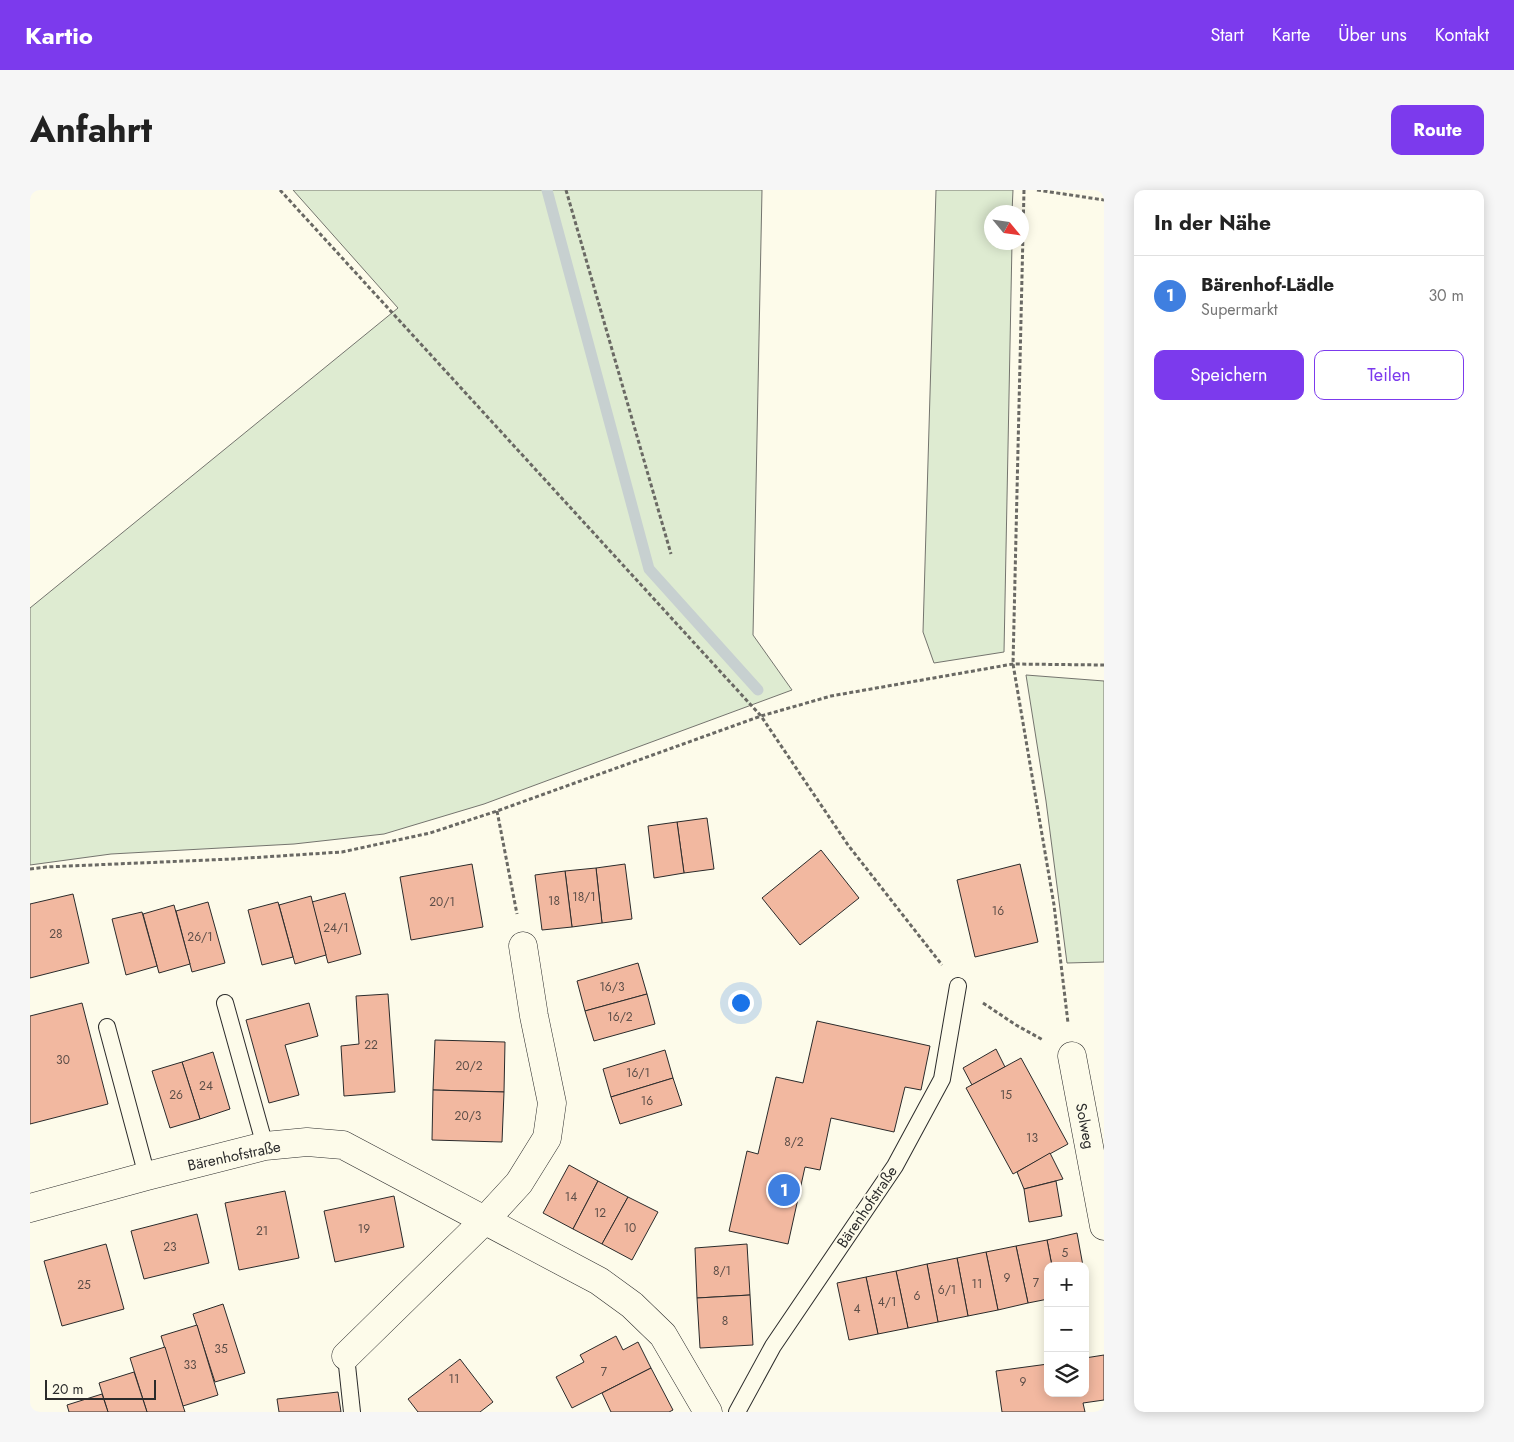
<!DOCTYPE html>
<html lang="de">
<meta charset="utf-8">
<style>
:root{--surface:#fff;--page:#f6f6f6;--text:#222;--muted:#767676;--line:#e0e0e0;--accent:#7c3aed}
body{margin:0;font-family:Jost,sans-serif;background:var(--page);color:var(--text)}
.controls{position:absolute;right:15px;bottom:15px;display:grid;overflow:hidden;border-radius:10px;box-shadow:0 2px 12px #0003}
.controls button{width:45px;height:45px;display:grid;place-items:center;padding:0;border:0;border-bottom:1px solid var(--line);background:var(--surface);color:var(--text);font:25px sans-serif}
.compass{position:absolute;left:954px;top:15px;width:45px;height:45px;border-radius:50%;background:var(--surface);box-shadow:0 2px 12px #0003;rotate:119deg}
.scale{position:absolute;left:15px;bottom:12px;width:111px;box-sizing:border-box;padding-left:5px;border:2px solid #2b2b2b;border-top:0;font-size:14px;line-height:18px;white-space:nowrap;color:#2b2b2b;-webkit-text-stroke:4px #fdfbea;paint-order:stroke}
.you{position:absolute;left:710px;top:812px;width:18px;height:18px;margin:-12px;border:4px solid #fff;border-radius:50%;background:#1a73e8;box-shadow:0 0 0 8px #1a73e833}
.badge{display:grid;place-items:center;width:32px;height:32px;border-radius:50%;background:var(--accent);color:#fff;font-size:16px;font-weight:700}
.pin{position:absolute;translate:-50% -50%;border:2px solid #fff;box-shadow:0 1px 5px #0006}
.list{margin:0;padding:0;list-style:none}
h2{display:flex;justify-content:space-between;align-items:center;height:65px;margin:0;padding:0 20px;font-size:21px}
h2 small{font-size:16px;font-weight:400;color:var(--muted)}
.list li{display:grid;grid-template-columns:32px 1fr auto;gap:15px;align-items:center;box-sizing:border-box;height:80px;padding:0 20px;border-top:1px solid var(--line)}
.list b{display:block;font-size:19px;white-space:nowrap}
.list p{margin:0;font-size:16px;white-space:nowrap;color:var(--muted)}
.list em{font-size:16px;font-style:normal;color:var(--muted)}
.actions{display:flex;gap:10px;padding:15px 20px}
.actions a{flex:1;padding:11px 0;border:1px solid var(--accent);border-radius:10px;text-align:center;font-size:18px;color:var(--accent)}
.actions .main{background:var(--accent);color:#fff}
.icon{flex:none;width:28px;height:28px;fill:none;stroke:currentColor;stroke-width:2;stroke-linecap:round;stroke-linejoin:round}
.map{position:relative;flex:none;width:1074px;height:1222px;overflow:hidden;border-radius:10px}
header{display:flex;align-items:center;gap:30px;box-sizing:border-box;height:70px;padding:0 25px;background:var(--accent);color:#fff}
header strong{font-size:24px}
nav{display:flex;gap:28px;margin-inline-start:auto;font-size:18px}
.intro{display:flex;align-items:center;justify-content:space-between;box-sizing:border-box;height:120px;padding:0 30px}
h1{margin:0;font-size:35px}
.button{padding:12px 22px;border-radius:10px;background:var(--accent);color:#fff;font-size:18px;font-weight:700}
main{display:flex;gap:30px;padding:0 30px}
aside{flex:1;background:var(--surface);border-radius:10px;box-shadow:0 2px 12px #0003}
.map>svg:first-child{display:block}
</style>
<header>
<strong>Kartio</strong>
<nav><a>Start</a><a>Karte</a><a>Über uns</a><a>Kontakt</a></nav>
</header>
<div class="intro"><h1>Anfahrt</h1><a class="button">Route</a></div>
<main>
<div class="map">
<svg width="1074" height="1222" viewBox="0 0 1074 1222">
<rect width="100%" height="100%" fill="#fdfbea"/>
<g fill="#deebd1" stroke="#74746e">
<path d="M263 0H732L723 445 762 500 454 614 354 644 264 654 81 664 0 675V418L368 118Z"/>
<path d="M906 0H983L982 22H962V52L982 53 974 462 904 473 893 442Z"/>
<path d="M996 485 1074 491V772L1037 773 1016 611Z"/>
</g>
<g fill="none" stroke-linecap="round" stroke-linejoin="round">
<path stroke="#c7d0d0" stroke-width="11" d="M517 0 619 379 728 500"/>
</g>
<g fill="#f2b8a0" stroke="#2b2b2b">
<path d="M677 628 684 679 654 683 647 632Z"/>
<path d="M647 632 654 683 624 688 618 636Z"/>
<path d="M791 660 829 708 770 755 732 708Z"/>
<path d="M442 674 453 737 381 750 370 687Z"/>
<path d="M595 674 602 729 572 733 566 678Z"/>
<path d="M990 674 1008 752 945 767 927 690Z"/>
<path d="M566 678 572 733 542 737 535 681Z"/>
<path d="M535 681 542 737 512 740 505 685Z"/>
<path d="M315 703 331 764 298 773 282 712Z"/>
<path d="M43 704 59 773 0 788V714Z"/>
<path d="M281 706 296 765 265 774 249 715Z"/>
<path d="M178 712 195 773 162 782 146 721Z"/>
<path d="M248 712 263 767 232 775 218 720Z"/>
<path d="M144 715 160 774 129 783 113 724Z"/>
<path d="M112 722 127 776 96 785 82 729Z"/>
<path d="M608 773 617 804 555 821 547 791Z"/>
<path d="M358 804 365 902 314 906 311 856 329 854 326 806Z"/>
<path d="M617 804 625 834 564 851 555 821Z"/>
<path d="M52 813 78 914 0 934V826Z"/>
<path d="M279 813 288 846 255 855 269 905 239 913 216 830Z"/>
<path d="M787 831 900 856 891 900 875 897 864 942 801 928 790 980 775 977 758 1054 699 1041 717 961 728 964 746 887 773 893Z"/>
<path d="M405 850 475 852 474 902 403 900Z"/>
<path d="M966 859 975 877 942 895 933 878Z"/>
<path d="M635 860 643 888 581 907 573 879Z"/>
<path d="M183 862 200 919 170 929 152 872Z"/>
<path d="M991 868 1038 954 983 984 936 898Z"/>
<path d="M152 872 170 929 140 938 122 881Z"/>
<path d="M643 888 652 915 590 934 581 907Z"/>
<path d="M403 900 474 902 472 952 402 950Z"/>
<path d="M1020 963 1033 989 994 999 987 982Z"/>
<path d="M539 975 568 991 543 1039 513 1023Z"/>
<path d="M568 991 598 1007 572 1054 543 1039Z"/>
<path d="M1026 991 1032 1026 999 1032 994 999Z"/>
<path d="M255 1001 269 1068 209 1080 195 1013Z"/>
<path d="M364 1006 374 1057 305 1072 294 1021Z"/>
<path d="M598 1007 628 1022 602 1070 572 1054Z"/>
<path d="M167 1024 179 1073 114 1089 101 1041Z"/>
<path d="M1047 1043 1053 1076H1022L1017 1050Z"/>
<path d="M1017 1050 1022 1076H1018V1109L998 1113 986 1056Z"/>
<path d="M76 1054 94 1119 32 1136 14 1071Z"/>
<path d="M717 1054 720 1105 667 1108 665 1058Z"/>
<path d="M986 1056 998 1113 968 1120 956 1062Z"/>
<path d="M956 1062 968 1120 938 1126 927 1068Z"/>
<path d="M927 1068 938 1126 908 1132 897 1074Z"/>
<path d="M897 1074 908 1132 878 1138 866 1081Z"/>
<path d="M866 1081 878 1138 848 1144 836 1087Z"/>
<path d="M836 1087 848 1144 819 1150 807 1093Z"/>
<path d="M720 1105 723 1155 670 1158 667 1108Z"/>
<path d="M193 1114 215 1183 185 1192 163 1124Z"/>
<path d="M167 1135 188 1205 153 1216 131 1146Z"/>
<path d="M586 1146 593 1160 608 1152 621 1178 542 1218 526 1187 554 1172 550 1165Z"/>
<path d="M135 1157 153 1216 155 1222H117L100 1168Z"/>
<path d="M1074 1165V1210L1053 1213 1055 1222H972L966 1181 1018 1174V1203H1055V1168Z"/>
<path d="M430 1169 463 1212 450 1222H388L378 1209Z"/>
<path d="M621 1178 643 1220 639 1222H581L572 1203Z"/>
<path d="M104 1182 117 1222H78L69 1193Z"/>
<path d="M308 1202 311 1222H249L247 1209Z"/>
<path d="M72 1204 78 1222H39L37 1215Z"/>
</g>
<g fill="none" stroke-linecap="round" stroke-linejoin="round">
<defs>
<g id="service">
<path d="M195 813 235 956"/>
<path d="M77 837 117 986"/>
<path d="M316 1166 322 1222"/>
<path d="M707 1222 743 1156 865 976 912 889 928 796"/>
</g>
<g id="minor">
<path d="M1042 866 1074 1036"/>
<path d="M0 1018 117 986 235 956 277 952 313 955 569 1091 602 1115 633 1145 678 1222"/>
<path d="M316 1166 455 1030 489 993 517 948 522 913 504 826 493 756"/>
</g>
</defs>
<use href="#service" stroke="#2b2b2b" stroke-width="18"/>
<use href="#minor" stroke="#2b2b2b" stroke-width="29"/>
<g stroke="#6a6964" stroke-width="3" stroke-dasharray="4 2.5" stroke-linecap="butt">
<path d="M250 0 731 526 818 655 912 775"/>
<path d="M536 0 641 364"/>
<path d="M994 0 983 474 1024 715 1038 833"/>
<path d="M1007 0 1074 10"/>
<path d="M467 621 487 724"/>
<path d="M0 679 16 677 202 669 312 662 400 643 467 621 731 526 801 506 983 474 1074 475"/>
<path d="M953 813 986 835 1013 850"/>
</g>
<use href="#service" stroke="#fdfbea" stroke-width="16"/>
<use href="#minor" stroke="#fdfbea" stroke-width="28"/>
</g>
<g text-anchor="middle" stroke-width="4" stroke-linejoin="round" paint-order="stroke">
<g font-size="12" fill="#5d4e48">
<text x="554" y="711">18/1</text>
<text x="524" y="715">18</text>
<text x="412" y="716">20/1</text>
<text x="968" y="725">16</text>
<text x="306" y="742">24/1</text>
<text x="26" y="748">28</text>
<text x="170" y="751">26/1</text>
<text x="582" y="801">16/3</text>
<text x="590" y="831">16/2</text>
<text x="341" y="859">22</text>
<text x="33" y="874">30</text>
<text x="439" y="880">20/2</text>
<text x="608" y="887">16/1</text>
<text x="176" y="900">24</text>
<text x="146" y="909">26</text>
<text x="976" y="909">15</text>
<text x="617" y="915">16</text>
<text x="438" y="930">20/3</text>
<text x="1002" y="952">13</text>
<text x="764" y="956">8/2</text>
<text x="541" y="1011">14</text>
<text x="570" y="1027">12</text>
<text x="600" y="1042">10</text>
<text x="334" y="1043">19</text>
<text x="232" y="1045">21</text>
<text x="140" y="1061">23</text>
<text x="1035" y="1067">5</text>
<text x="692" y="1085">8/1</text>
<text x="977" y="1092">9</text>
<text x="1006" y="1097">7</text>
<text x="947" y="1098">11</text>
<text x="54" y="1099">25</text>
<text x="917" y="1104">6/1</text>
<text x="887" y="1110">6</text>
<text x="857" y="1116">4/1</text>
<text x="827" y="1123">4</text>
<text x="695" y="1135">8</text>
<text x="191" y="1163">35</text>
<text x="160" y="1179">33</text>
<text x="574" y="1186">7</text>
<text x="424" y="1193">11</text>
<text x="993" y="1196">9</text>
</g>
<g font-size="15" fill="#2b2b2b" stroke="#fdfbea">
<text transform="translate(1055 936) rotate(79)" y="5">Solweg</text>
<text transform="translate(204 966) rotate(-12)" y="5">Bärenhofstraße</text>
<text transform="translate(837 1017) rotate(-56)" y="5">Bärenhofstraße</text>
</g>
</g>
</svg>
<div class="controls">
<button>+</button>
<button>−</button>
<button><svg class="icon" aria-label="layers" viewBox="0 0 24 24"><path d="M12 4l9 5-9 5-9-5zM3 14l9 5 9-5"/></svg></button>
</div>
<svg class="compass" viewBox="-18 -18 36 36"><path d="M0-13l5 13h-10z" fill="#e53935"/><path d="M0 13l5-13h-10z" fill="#767676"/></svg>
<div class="scale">20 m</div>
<div class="you"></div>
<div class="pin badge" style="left:754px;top:1000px;background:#3f7fe0">1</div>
</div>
<aside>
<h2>In der Nähe<small></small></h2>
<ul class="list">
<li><span class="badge" style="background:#3f7fe0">1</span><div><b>Bärenhof-Lädle</b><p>Supermarkt</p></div><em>30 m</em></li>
</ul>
<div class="actions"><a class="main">Speichern</a><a>Teilen</a></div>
</aside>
</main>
